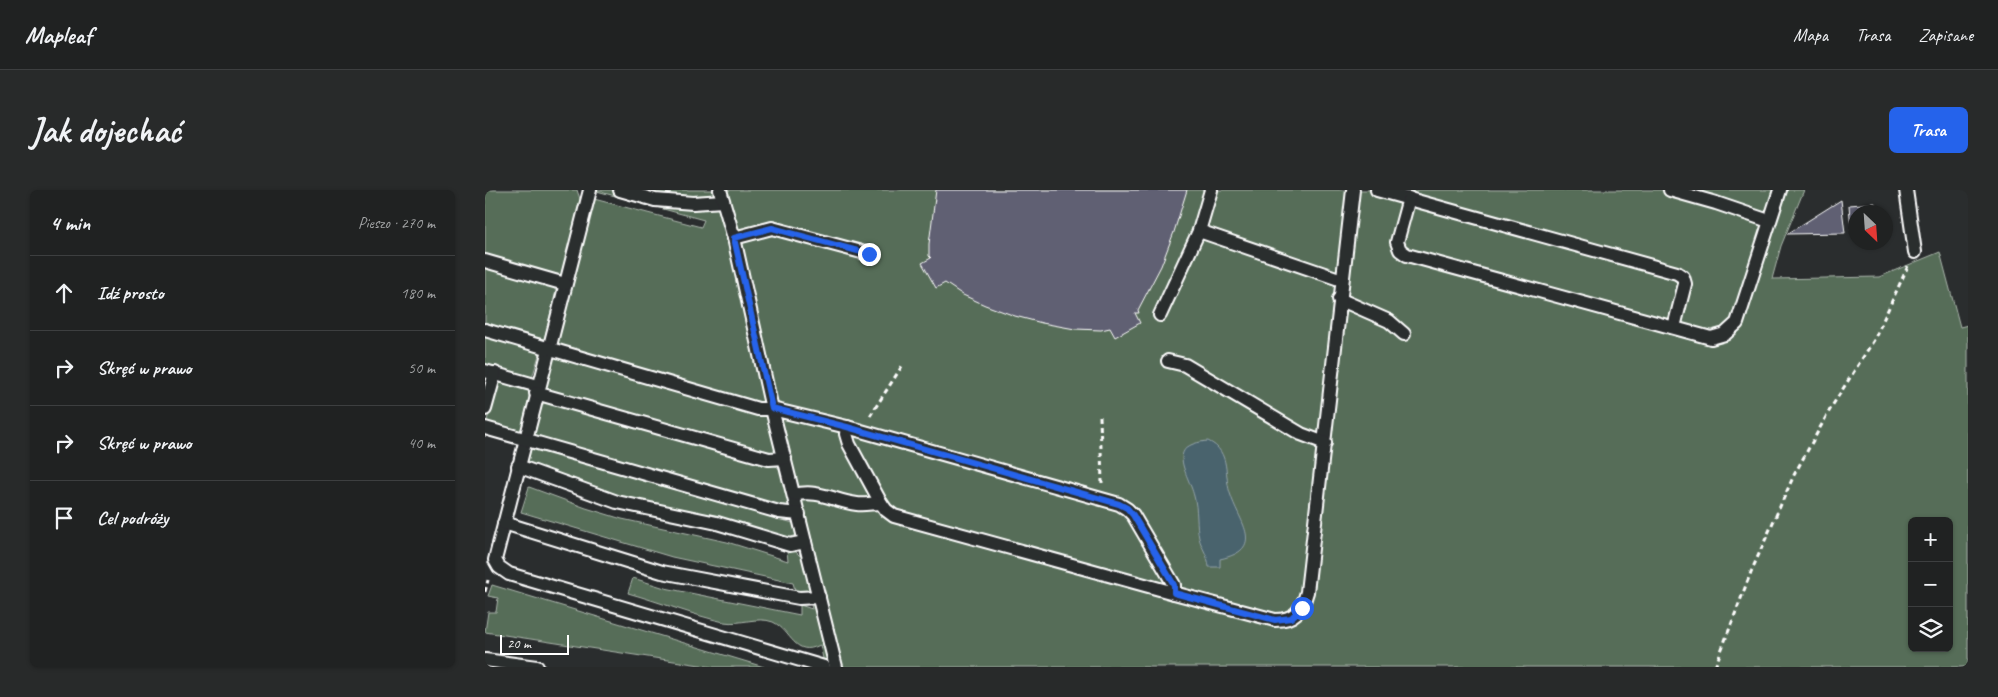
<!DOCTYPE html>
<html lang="pl">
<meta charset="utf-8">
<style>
:root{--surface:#202222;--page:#282a2a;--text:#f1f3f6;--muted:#a2a4a5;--line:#3d3f40;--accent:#2563eb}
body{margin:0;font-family:Caveat,sans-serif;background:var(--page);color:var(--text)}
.controls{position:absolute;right:15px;bottom:15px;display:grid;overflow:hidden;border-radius:8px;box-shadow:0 1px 4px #0004}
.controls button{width:45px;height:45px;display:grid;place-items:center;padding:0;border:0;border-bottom:1px solid var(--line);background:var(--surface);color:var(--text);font:25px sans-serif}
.compass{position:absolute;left:1363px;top:15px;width:45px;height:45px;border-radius:50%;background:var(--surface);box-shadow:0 1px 4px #0004;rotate:155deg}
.scale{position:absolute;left:15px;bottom:12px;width:69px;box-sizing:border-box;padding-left:5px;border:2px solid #fff;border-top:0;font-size:14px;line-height:18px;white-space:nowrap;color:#fff;-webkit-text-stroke:4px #2a2d2e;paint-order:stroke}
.stop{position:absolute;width:15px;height:15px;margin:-11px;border:4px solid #2563eb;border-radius:50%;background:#fff}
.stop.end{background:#2563eb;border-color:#fff;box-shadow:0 1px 5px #0008}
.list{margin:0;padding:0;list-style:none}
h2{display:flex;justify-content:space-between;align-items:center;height:65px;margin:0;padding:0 20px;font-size:21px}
h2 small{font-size:16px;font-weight:400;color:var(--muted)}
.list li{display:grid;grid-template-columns:32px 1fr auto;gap:15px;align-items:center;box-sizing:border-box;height:75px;padding:0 20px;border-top:1px solid var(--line)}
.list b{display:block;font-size:19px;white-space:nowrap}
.list em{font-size:16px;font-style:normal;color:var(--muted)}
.icon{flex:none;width:28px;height:28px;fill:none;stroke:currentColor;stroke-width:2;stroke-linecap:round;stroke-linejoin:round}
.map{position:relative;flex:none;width:1483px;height:477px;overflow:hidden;border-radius:8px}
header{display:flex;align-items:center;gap:30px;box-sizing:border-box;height:70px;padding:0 25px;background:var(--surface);border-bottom:1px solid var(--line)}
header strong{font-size:24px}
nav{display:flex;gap:28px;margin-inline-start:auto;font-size:18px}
.intro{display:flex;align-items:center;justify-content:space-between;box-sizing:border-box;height:120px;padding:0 30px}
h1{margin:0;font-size:35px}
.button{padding:12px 22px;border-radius:8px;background:var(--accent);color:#fff;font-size:18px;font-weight:700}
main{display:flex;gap:30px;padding:0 30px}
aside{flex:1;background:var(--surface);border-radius:8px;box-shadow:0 1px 4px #0004}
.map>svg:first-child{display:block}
</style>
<header>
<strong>Mapleaf</strong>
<nav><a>Mapa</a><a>Trasa</a><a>Zapisane</a></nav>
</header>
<div class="intro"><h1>Jak dojechać</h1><a class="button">Trasa</a></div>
<main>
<aside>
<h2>4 min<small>Pieszo · 270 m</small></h2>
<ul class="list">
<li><svg class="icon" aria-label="ahead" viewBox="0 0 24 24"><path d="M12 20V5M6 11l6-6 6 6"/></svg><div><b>Idź prosto</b></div><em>180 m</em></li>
<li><svg class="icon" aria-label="right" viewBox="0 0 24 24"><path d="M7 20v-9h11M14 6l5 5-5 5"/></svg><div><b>Skręć w prawo</b></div><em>50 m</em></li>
<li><svg class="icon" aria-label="right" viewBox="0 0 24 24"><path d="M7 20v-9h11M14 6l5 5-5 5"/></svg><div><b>Skręć w prawo</b></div><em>40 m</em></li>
<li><svg class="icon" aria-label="arrive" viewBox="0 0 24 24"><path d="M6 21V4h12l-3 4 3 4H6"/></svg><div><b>Cel podróży</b></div></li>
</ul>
</aside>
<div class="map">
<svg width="1483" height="477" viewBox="0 0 1483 477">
<rect width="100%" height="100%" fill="#2a2d2e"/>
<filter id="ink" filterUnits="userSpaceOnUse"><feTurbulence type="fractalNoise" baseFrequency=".02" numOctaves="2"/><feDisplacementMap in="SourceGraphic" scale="10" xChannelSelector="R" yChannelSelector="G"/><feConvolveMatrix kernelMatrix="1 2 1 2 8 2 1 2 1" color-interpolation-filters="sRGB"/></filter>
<g filter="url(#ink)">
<g fill="#576d59" stroke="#abb6ac" fill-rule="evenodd">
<path d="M0 0H92L95 9 94 17 75 88 0 66Z"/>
<path d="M108 0H1319L1296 56 1287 89 1394 87 1455 62 1475 137 1483 135V477H340L335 455C309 468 307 441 288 432 272 426 255 435 239 432 207 425 175 412 143 403L148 388 180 398 315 425V415L327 419 323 401 319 403H311L308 393 187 367 36 322 44 297 101 318 137 329 242 352 303 371 302 361 311 362 315 366 311 345 302 349 139 309 43 275C40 268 41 263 46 258L308 333 304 314 299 319 47 246 54 215 58 211 291 276 296 280 291 258 289 262 286 264 63 200 60 194 68 166H73L281 224 284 229 279 207V211L275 214 73 155 71 149 109 9 216 37 219 30ZM1427 331H1464V458H1427Z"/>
<path d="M0 78 68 97 71 101 59 150 56 151 0 136Z"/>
<path d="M0 145 55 162 47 188 0 175Z"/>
<path d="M14 190 46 197 36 244 5 234 2 231 11 192Z"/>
<path d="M7 395 279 477H228L0 442 3 422H11L13 408 3 406Z"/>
</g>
<path fill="#48636d" stroke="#91a1a7" d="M723 251C747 262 738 286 746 306 755 333 781 359 735 369V377H724C723 365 717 359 714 348 711 334 713 320 709 306 703 282 679 255 723 251Z"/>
<g fill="#606073" stroke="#fff">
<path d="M451 0H702L689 42 676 76 653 120 654 123H650L655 133 630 147 625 138 616 140 590 139 557 133 530 126 500 115 478 105 460 93 451 98 437 73 446 68 444 66V54Z"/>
<path d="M1356 10 1360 43 1302 44Z"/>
<path d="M1390 13 1391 22H1370V40H1366L1364 15Z"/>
</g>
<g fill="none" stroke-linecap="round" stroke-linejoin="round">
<defs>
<g id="lane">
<path d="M105 0 10 370 14 377 24 384 339 477"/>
<path d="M135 0 170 10 208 13 238 11"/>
<path d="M235 0 249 48 287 219 351 477"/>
<path d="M892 0 1192 83 1198 87 1200 94 1189 137"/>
<path d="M1185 0 1231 13 1284 31"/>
<path d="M1421 0 1430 62"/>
<path d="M924 8 912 52 915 60 922 65 1226 148 1240 144 1252 133 1295 0"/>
<path d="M714 41 857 90"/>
<path d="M249 48 287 38 384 64"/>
<path d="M0 71 80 94"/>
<path d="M854 109 904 131 919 144"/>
<path d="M675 125 714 41 726 0"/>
<path d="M0 140 273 219H287L362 237 634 314 642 319 648 325 685 388 689 395V403L790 430C810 430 817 420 822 402 838 268 852 134 868 0"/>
<path d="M683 171 700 175 816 244 840 253"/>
<path d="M0 181 53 196"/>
<path d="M51 203 284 269 300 268"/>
<path d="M0 219 10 183"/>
<path d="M362 237 361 244 364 254 396 313 401 320 409 326 689 403"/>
<path d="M0 238 294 322 314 324"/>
<path d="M33 276 132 312 232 333 305 355 320 352"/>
<path d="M309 305C334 299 348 311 372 314 379 315 388 313 396 313"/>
<path d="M19 333 177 382 314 408 334 407"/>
<path d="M0 470 52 477"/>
</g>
</defs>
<use href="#lane" stroke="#fff" stroke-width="16"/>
<g stroke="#fff" stroke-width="3" stroke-dasharray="5 4" stroke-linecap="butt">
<path d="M385 226 419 173"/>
<path d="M615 226 617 293"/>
<path d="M0 402 3 390"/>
<path d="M1230 477 1266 382 1309 285 1347 216 1389 150 1423 76"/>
</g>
<use href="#lane" stroke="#2a2d2e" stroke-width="12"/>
</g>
</g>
<g fill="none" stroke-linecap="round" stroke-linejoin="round" filter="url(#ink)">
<path stroke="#2563eb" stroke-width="6" d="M384 64 287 38 249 48 287 218 362 237 634 314 642 318 648 325 685 388 689 395V403L790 430 806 428 817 418"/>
</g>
</svg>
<div class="controls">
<button>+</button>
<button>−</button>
<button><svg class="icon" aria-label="layers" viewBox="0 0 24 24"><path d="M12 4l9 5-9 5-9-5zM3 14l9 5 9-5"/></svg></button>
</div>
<svg class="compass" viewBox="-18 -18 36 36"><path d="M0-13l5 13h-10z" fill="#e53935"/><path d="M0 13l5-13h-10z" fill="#a2a4a5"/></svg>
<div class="scale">20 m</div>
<div class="stop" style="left:817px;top:418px"></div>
<div class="stop end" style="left:384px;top:64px"></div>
</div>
</main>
